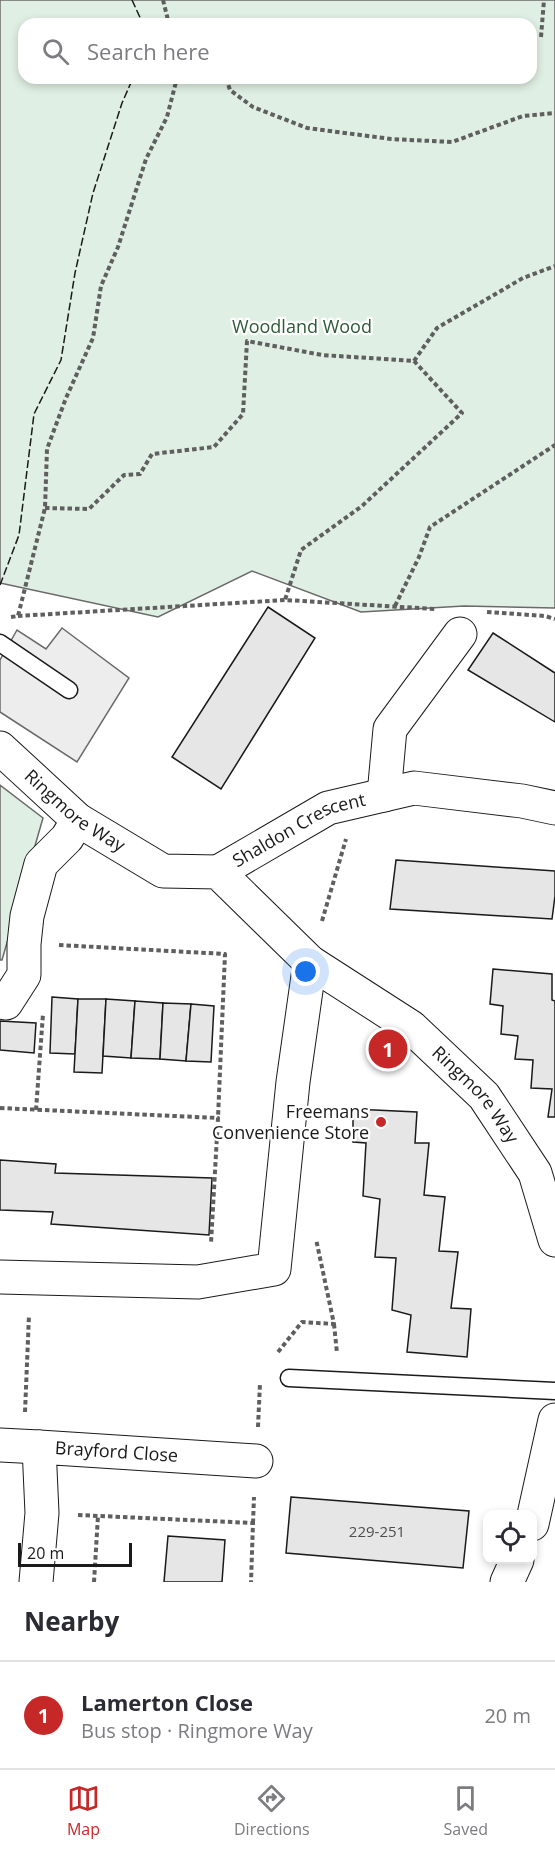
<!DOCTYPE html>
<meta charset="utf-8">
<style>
:root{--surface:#fff;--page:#f7f7f7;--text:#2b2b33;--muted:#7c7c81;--line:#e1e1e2;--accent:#c62828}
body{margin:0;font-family:"Open Sans",sans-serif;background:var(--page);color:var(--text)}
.controls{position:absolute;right:18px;bottom:18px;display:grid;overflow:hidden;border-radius:12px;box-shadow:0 3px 9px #0003}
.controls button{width:54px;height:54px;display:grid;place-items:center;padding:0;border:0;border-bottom:2px solid var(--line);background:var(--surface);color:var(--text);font:30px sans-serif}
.scale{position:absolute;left:18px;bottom:15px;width:114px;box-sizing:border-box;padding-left:6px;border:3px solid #1a1a1a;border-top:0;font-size:16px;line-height:21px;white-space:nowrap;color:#1a1a1a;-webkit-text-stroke:4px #fff;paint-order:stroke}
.you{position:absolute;left:306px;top:972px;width:21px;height:21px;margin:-15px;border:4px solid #fff;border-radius:50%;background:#1a73e8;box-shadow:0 0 0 9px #1a73e833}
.badge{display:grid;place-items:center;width:39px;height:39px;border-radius:50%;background:var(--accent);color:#fff;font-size:20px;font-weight:700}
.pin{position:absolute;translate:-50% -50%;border:3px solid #fff;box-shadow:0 2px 6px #0006}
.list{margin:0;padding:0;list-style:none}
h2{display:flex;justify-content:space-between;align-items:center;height:78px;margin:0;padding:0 24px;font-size:26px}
h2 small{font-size:20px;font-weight:400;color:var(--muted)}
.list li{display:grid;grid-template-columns:39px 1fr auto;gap:18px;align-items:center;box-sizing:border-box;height:108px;padding:0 24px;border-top:2px solid var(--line)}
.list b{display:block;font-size:22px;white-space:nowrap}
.list p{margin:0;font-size:20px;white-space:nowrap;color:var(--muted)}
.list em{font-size:20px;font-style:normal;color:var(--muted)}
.icon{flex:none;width:33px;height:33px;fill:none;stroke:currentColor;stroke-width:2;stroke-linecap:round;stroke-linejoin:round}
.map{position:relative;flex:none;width:555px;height:1582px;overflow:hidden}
.search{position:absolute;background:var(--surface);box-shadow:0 3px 9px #0003;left:18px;right:18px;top:18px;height:66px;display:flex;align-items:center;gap:15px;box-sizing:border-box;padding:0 21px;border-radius:18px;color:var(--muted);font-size:22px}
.sheet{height:186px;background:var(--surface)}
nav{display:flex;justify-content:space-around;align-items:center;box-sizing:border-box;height:84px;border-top:2px solid var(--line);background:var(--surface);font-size:16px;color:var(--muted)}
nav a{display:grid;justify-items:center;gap:3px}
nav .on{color:var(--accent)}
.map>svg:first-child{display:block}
</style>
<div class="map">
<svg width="555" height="1582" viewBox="0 0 555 1582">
<rect width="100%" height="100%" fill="#fff"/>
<g fill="#e0efe3" stroke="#6a6a6a" stroke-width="1.5" fill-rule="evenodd">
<path d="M0 0H555V608L464 606 361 612 252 571 158 617 0 583ZM24 24H531V78H24Z"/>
<path d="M0 785 43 818 2 960H0Z"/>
</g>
<path fill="#ededed" stroke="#6a6a6a" stroke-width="1.5" d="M62 628 129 678 77 762 0 712V660L17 630 46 649Z"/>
<g fill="#e6e6e6" stroke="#1a1a1a" stroke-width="1.5">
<path d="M268 607 315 638 221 789 172 757Z"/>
<path d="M493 633 555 673V722L468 670Z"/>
<path d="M396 860 555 871V896L552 919 390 909Z"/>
<path d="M493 969 552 974V1000L555 1001V1117H548L552 1089 531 1088 533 1060 515 1059 518 1036 501 1034 503 1006 490 1004Z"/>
<path d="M52 997 78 999 75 1054 50 1053Z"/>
<path d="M78 999H106L102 1073 74 1072Z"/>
<path d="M106 999 135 1001 131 1058 103 1056Z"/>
<path d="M135 1001 163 1003 160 1059 131 1058Z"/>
<path d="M163 1003 191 1004 186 1061 160 1059Z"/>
<path d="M191 1004 214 1006 211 1062 186 1061Z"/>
<path d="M0 1021 36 1023 34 1053 0 1050Z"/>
<path d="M353 1109 417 1112 415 1143H429L424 1195 445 1197 439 1251 458 1252 451 1308 471 1309 467 1357 407 1352 411 1315 392 1310 396 1258 375 1257 380 1199 363 1196 366 1143 353 1142Z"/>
<path d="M0 1160 56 1164 55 1173 212 1178 209 1235 51 1224 53 1212 0 1210Z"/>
<path d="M291 1497 469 1511 463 1568 286 1553Z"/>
<path d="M168 1536 225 1540 222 1582H164Z"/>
</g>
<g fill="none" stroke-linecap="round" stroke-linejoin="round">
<defs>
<g id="service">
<path d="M0 643 69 690"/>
<path d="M289 1378 555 1391"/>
</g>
<g id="minor">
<path id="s1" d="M0 748 78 820 163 871 218 872 310 962 411 1027 484 1096 535 1173 555 1240"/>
<path d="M384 795 390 729 460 634"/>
<path id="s2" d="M218 872 328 808 414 788 522 801 555 808"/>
<path d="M0 1002 6 1003 24 975V944L27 916 41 864 67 838 78 820"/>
<path d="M0 1277 198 1282 274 1269 293 1082 310 962"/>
<path d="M0 1445 39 1447"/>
<path d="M532 1524 555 1420"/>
<path id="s3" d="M36 1582 42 1513 39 1447 256 1461"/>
<path d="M507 1582 517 1560"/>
</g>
</defs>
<use href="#service" stroke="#1a1a1a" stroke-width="19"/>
<use href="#minor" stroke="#1a1a1a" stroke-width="35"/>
<g stroke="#5f5f5f" stroke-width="4" stroke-dasharray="4.5 3" stroke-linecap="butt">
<path d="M163 0 169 24"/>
<path d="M541 37 544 0"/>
<path d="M226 78 230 90 253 107 307 128 391 139 452 142 523 116 555 113"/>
<path d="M414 361 437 328 523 278 555 266"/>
<path d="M45 508 89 509 124 475 140 474 152 454 214 447 243 414 247 341 322 355 414 361 462 413 362 506 301 550 285 600"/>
<path d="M395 606 419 557 430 527 555 445"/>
<path d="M487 612 545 616 555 619"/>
<path d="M18 616 285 600 435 609"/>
<path d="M11 617 18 616 45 508 47 449 66 398 93 338 101 286 118 247 146 159 167 117 177 78"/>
<path d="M322 921 346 839"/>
<path d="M59 945 225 954 218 1118"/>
<path d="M0 1108 218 1118 211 1243"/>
<path d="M36 1110 43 1014"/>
<path d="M334 1324 337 1353"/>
<path d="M278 1352 302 1322 334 1324 316 1239"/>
<path d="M25 1412 29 1315"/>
<path d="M258 1427 260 1383"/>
<path d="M78 1515 253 1523 251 1582"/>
<path d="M253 1523 254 1497"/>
<path d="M94 1582 98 1516"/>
</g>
<use href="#service" stroke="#fff" stroke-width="16"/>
<use href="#minor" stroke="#fff" stroke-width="33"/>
<g stroke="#1a1a1a" stroke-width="1.5" stroke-dasharray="8 3" stroke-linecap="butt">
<path d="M132 0 143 24"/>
<path d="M0 585 19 535 34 414 61 360 75 273 93 193 122 103 133 78"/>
</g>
</g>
<circle fill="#c62828" stroke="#fff" stroke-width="2" cx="381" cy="1122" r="6"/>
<g text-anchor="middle" stroke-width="4.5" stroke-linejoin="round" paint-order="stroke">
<g font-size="15" fill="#4d4d4d">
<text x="377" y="1537">229-251</text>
</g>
<g font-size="18" fill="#2b5a34" stroke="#fff">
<text x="302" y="333">Woodland Wood</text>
</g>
<g font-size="18" fill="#1a1a1a" stroke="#fff">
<text dy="6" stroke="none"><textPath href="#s1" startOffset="98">Ringmore Way</textPath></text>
<text dy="6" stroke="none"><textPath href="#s2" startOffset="92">Shaldon Crescent</textPath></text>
<text dy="6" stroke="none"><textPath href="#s1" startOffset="603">Ringmore Way</textPath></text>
<text dy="6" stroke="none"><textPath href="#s3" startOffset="213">Brayford Close</textPath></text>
</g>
<g font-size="18" fill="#1a1a1a" stroke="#fff" text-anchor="end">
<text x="369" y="1118">Freemans<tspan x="369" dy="21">Convenience Store</tspan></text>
</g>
</g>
</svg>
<div class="controls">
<button><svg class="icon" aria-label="locate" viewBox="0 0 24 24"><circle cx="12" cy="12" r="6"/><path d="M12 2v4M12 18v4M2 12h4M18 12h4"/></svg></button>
</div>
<div class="scale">20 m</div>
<div class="you"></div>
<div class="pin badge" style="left:388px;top:1049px">1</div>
<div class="search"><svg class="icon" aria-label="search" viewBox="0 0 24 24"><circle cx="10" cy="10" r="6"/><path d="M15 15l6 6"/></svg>Search here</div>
</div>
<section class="sheet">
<h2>Nearby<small></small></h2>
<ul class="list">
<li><span class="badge">1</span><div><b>Lamerton Close</b><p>Bus stop · Ringmore Way</p></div><em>20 m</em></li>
</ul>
</section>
<nav>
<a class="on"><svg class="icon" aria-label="map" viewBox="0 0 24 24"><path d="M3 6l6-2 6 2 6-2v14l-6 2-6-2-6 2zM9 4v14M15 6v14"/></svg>Map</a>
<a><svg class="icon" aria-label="directions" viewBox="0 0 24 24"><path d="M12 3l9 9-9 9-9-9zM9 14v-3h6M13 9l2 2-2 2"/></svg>Directions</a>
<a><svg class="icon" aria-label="saved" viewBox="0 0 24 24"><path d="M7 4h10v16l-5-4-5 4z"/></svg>Saved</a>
</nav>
